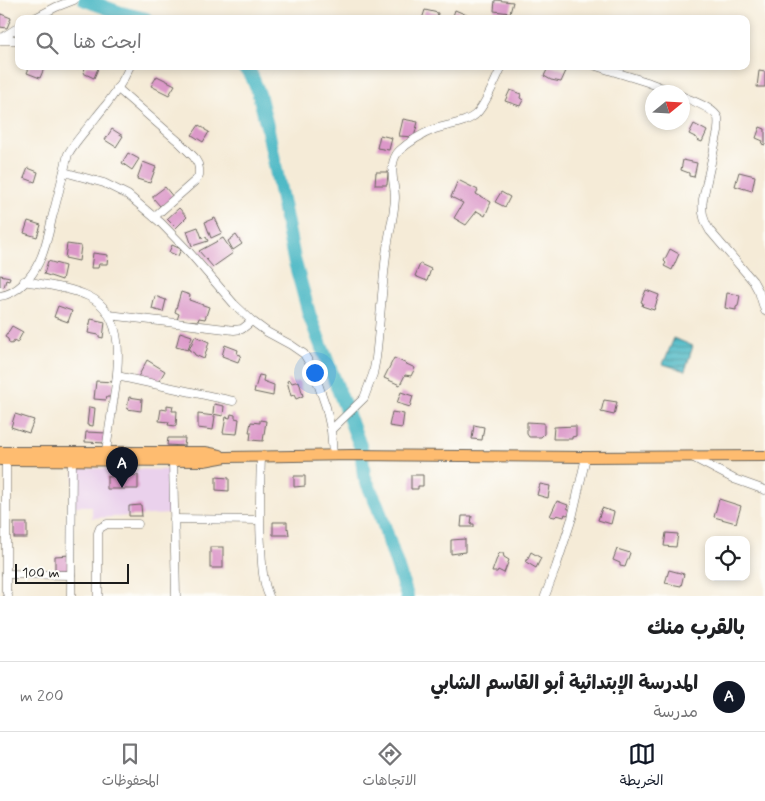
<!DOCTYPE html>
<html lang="ar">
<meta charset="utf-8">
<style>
:root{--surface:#fff;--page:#f2f2f2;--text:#202124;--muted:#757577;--line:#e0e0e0;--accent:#111827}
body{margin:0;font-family:Mynerve,"Playpen Sans Arabic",sans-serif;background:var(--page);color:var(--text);direction:rtl}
.controls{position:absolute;right:15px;bottom:15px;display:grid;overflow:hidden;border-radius:10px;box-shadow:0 2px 8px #0003}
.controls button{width:45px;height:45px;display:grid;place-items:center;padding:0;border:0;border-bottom:1px solid var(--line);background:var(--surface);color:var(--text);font:25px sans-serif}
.compass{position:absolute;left:645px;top:85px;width:45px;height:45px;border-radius:50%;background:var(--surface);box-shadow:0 2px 8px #0003;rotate:72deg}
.scale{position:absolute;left:15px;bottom:12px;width:114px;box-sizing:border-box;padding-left:5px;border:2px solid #1c1c1c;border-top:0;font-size:14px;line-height:18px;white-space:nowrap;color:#1c1c1c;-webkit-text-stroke:4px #fdfcf7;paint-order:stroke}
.you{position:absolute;left:314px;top:372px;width:18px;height:18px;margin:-12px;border:4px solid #fff;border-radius:50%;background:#1a73e8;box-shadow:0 0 0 8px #1a73e833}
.badge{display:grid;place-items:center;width:32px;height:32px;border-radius:50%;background:var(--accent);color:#fff;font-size:16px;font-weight:700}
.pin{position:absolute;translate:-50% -41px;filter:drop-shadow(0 1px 2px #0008)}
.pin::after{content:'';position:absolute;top:26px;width:18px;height:15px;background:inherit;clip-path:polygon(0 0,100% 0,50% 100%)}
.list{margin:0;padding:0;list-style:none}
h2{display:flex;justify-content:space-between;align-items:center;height:65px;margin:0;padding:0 20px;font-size:21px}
h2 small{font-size:16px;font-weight:400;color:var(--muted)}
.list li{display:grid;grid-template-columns:32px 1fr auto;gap:15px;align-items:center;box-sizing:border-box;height:70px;padding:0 20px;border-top:1px solid var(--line)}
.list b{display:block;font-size:19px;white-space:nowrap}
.list p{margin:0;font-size:16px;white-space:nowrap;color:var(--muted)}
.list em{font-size:16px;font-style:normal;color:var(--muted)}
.icon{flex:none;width:28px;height:28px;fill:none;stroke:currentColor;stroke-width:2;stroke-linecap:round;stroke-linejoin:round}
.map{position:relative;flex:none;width:765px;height:596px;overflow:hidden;direction:ltr}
.search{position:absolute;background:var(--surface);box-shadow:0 2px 8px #0003;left:15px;right:15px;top:15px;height:55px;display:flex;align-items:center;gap:12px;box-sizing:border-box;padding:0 18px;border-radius:10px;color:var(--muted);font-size:19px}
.sheet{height:135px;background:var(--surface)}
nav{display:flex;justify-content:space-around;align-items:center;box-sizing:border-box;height:70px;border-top:1px solid var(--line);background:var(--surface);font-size:14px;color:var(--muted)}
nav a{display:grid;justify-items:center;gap:2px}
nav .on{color:var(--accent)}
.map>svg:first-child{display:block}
</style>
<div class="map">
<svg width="765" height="596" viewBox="0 0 765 596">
<defs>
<pattern id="water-rules" width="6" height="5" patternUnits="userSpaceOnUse" patternTransform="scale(1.25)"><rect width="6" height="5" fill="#49b7c4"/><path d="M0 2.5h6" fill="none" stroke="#3c949e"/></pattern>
</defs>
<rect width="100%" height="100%" fill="#fdfcf7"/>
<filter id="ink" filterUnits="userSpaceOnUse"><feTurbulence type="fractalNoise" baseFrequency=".02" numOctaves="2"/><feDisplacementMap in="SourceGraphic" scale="10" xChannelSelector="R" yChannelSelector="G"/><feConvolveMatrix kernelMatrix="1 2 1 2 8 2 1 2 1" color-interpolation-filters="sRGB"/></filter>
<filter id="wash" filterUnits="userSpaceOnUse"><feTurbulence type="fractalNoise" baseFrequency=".0096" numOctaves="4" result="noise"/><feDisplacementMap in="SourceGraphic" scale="20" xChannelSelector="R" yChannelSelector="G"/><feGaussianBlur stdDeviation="1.12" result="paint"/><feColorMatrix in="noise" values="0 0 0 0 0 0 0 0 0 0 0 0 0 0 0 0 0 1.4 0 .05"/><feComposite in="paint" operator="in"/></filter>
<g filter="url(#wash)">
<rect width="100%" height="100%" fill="#f5ebd7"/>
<path fill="#ead1ec" d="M74 468 169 470 172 514 92 518V506H74Z"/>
<path fill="url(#water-rules)" stroke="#326a70" d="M674 338 693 346 685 371 663 364Z"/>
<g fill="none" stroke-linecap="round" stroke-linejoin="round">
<g stroke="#49b7c4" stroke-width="14">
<path d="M85 0 121 13 146 19"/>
<path d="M242 66 251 74 259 94 268 130 294 259 310 317 361 448 364 476 378 507 407 596"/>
</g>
</g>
<g id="blocks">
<g fill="#dc98c9">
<path d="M495 0 513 2 510 13 494 11Z"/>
<path d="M425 10 438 13 437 19H422Z"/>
<path d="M455 10 467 15 466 19H452Z"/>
<path d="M1 14 11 18 7 28 0 27V15Z"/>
<path d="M30 66H45L40 78 27 73Z"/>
<path d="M86 66H99L94 78 83 73Z"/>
<path d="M549 66H554L566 71 561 82 551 80 544 76Z"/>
<path d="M759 71 765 72V87H757Z"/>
<path d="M157 76 175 85 169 95 151 86Z"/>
<path d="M510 90 521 94 520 98 523 100 520 106 505 101Z"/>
<path d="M403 119 418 122 414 137 399 136Z"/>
<path d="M694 124 707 131 702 142 697 140V138L689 134Z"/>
<path d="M199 125 205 129V130L209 132 203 142 192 135Z"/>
<path d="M760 127 765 129V145L762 144 763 141 756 138Z"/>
<path d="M112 129 123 136 116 147 105 140Z"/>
<path d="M380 135 392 138 389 150 377 148Z"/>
<path d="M128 153 139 159 132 170 122 163Z"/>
<path d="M683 160 697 163 694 177 689 176V173L681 170Z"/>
<path d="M143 162 156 167 150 183 137 179Z"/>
<path d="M28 168 38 172 35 182 24 178Z"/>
<path d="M376 172H388L387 185H375Z"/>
<path d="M739 172 755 176 752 191 735 186Z"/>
<path d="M458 180 478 190 476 194 491 202 485 216 477 211 466 225 454 218 463 203 451 197Z"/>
<path d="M165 187 174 198 162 206H160L153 198V196Z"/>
<path d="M501 192 510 197 505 207 495 202Z"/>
<path d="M179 208 187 217 176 228 167 219Z"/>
<path d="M215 218 222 233 211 238 205 222Z"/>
<path d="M28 221 41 225 37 237 24 233Z"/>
<path d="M198 227 202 238 206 237 208 241 192 246 187 231Z"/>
<path d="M236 235 242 244 233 250 228 241Z"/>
<path d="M223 238 233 253 213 267 199 251Z"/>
<path d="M67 244 81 246 79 261 65 258Z"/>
<path d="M172 245 181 249 178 256 169 252Z"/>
<path d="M670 249 679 254 672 270 664 266 666 263 664 261Z"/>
<path d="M93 253 108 255 107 264H99L98 268H91Z"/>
<path d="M48 261 65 266 62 280 44 274Z"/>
<path d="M420 264 431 269 427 281 415 276Z"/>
<path d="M0 275 10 277 9 281 6 280 4 287 0 286Z"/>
<path d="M646 290 659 295 654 310 642 306 643 303 641 302Z"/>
<path d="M181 292 190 295 189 300 209 307 205 319 199 318 198 321 177 320 179 314 175 312Z"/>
<path d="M727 293 740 295 738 306 736 307V310L725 308Z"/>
<path d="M155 296 166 300 163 312 152 309Z"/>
<path d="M58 306 72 311 68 322 54 317Z"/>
<path d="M91 319 105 322 103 338 99 337V335L88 333Z"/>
<path d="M12 326 23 332 17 343 14 341 13 343 11 344 9 343 8 339 5 337Z"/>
<path d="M180 332 192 336 188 350 176 347Z"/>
<path d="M195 336 209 342 204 359 195 355 194 353 189 350Z"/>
<path d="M225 345 238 350 237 354 241 355 238 362 222 356Z"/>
<path d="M394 358 415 368 411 376 405 375 400 385 384 378Z"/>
<path d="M147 360 165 371 158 383 138 377Z"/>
<path d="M259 375 264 376 263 381 274 385 273 396 254 392Z"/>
<path d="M290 380 292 383 299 381 303 396 296 399 294 395 291 396 287 381Z"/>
<path d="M96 381 114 382 112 397H107L106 400 94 399Z"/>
<path d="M401 392 413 396 410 407 397 403Z"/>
<path d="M129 397 142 399 141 411 127 409Z"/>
<path d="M604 400 617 402 614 415 601 412Z"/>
<path d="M214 404 224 406 223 416 213 414Z"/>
<path d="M167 405 173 406 172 411H177L176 426 168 425 169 422 159 421 161 409 167 410Z"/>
<path d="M89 407 95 408 93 426 87 425Z"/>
<path d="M392 412 404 414 402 428 389 426Z"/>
<path d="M15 414 34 420 29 433 11 427Z"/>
<path d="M198 414 215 416 213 430 198 428Z"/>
<path d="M231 414 235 415V418L239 419 237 434 223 433 226 417 230 418Z"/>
<path d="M260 420 266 421 263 441 250 440 251 432H249L251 422 260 423Z"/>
<path d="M527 422 544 423V434L541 437H529L527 434Z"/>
<path d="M474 425 484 427 482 440 472 439Z"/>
<path d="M576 426V436L572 437V439H553L554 427Z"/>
<path d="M86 432 107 433 106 443 85 442Z"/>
<path d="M168 438H185L184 446 167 445Z"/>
<path d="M138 475V489H107V477Z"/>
<path d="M411 475H423V486H418V489H411Z"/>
<path d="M294 476H305V486L294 487Z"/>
<path d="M216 477 229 478V491L216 490Z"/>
<path d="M540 484 550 486 548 498 537 495Z"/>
<path d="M719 499 741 506 736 523 714 517Z"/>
<path d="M557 501 568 505 567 508 569 509 570 513 567 515 565 514 564 517 557 515 555 517 550 516Z"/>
<path d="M141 505 142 516H129V506Z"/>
<path d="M602 508 614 512 611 524 598 520Z"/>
<path d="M462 516H472L471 524H474V527H461Z"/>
<path d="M273 522H287V529L288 528 289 535H273Z"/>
<rect x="14" y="523" width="13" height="15"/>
<path d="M666 533 678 534 676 547 664 546Z"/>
<path d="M465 539V552L451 554V540Z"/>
<rect x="210" y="547" width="13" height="21"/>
<path d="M617 549 630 553 625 567 620 566V563L613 560Z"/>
<path d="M531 552 541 558 536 568 526 562Z"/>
<path d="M500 553H503L504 557 509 560 504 573 498 570 497 572H492L498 555Z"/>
<path d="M70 555 69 571H55V556Z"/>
<path d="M669 570 684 574 681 586 665 583Z"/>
</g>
</g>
</g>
<g filter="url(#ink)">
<use href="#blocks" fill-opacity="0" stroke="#68645d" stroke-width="1"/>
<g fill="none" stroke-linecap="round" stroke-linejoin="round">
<defs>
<g id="minor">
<path d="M33 19 56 7 74 0"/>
<path d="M0 39 19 27"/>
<path d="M0 40H19"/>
<path d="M596 66 647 82 673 92"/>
<path d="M117 88 179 142 194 157 198 164 199 169V175L196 180 154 217"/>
<path d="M682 96C692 101 714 108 718 118 719 122 718 127 718 131L703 199C701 211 703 220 710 231L753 281 759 292 765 311"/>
<path d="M64 172 104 183 128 195 161 223 189 252 234 304 252 321 267 332 291 345 304 354 313 369 326 407 331 430 333 455"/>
<path d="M24 281C45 285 68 287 88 296 127 314 119 368 113 403 111 419 108 435 106 452"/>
<path d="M0 296C17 294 32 277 39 262 46 248 49 232 52 218 58 196 63 175 68 154 76 140 87 129 97 116 109 102 122 84 130 66"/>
<path d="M109 315 234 330 242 329 252 321"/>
<path d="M117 376 233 401"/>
<path d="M331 430 364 398 373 374 376 358C380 323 382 289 386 255 388 236 394 218 395 198 395 183 387 164 399 151 409 142 422 134 435 129 447 125 468 123 477 113 486 104 496 79 502 66"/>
<path d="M261 456C260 486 259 516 261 546 262 564 262 580 269 596"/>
<path d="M692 457 734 479 765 490"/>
<path d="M6 460V590L8 596"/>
<path d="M173 461 176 596"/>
<path d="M174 519 259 520"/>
<path d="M6 574 71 575"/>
<path d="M71 596 72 460"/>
<path d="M98 596V533L100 528 107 524H138"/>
<path d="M545 596 556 567 572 518 586 457"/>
</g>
<g id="major">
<path d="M0 452H205L220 455"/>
<path d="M0 460 204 461 226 457 352 455 586 457 765 456"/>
</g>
</defs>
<use href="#minor" stroke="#68645d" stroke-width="9"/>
<use href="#major" stroke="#68645d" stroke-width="12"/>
<use href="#minor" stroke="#fff" stroke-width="8"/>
<use href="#major" stroke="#febc70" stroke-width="10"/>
</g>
</g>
</svg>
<div class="controls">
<button><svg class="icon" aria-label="locate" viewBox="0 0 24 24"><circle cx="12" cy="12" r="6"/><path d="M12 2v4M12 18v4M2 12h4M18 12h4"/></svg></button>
</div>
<svg class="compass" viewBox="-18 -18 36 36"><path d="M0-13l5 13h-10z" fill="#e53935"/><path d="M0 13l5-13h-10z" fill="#757577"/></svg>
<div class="scale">100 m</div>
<div class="you"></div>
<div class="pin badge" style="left:122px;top:488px">A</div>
<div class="search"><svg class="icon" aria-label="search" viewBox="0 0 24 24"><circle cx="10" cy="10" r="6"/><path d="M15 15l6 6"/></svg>ابحث هنا</div>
</div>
<section class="sheet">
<h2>بالقرب منك<small></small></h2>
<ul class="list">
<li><span class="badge">A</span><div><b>المدرسة الإبتدائية أبو القاسم الشابي</b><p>مدرسة</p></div><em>200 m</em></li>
</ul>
</section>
<nav>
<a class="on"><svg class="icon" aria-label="map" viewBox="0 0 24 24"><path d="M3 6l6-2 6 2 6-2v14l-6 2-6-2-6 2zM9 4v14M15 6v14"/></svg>الخريطة</a>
<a><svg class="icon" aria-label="directions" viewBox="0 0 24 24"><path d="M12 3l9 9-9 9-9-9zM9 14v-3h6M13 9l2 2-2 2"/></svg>الاتجاهات</a>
<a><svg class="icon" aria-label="saved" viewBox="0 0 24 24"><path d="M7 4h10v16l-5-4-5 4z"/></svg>المحفوظات</a>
</nav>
